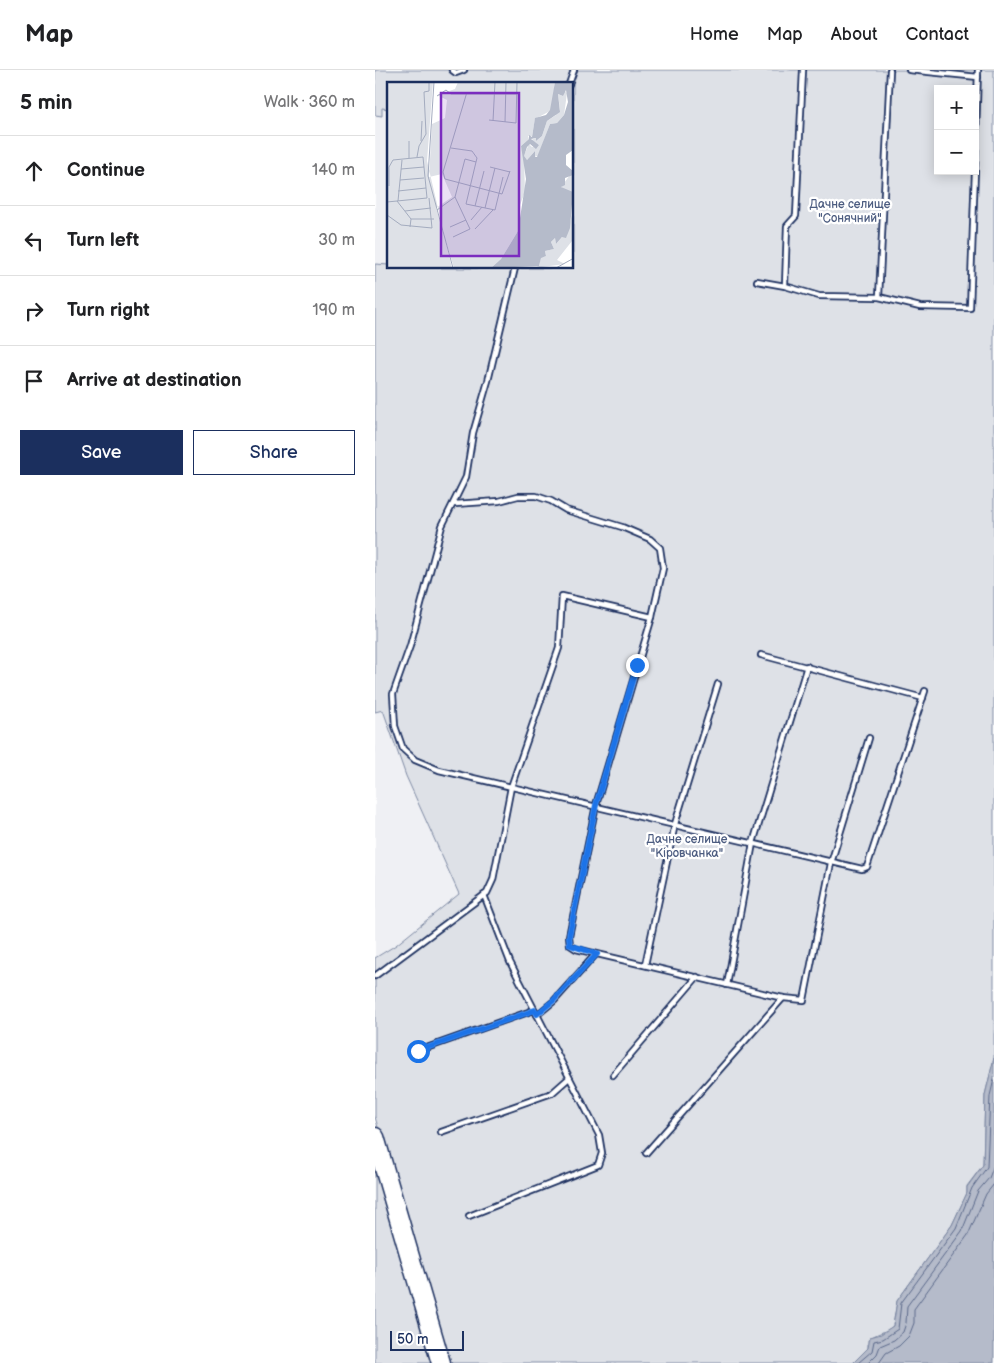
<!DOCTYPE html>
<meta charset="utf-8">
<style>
:root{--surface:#fff;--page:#f2f2f2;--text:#202124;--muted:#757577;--line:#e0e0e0;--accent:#1b2f5e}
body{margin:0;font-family:"Balsamiq Sans",sans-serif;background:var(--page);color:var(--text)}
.controls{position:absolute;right:15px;top:15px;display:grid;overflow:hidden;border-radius:0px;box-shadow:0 2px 12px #0003}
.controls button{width:45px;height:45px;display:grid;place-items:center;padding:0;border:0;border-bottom:1px solid var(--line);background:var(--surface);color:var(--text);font:25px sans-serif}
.scale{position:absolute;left:15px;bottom:12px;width:74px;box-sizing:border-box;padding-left:5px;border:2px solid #1b2f5e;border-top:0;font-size:14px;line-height:18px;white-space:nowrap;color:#1b2f5e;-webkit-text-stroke:4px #fff;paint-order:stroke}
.stop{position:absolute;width:15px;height:15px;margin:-11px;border:4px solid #1a73e8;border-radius:50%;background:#fff}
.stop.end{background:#1a73e8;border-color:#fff;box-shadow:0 1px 5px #0008}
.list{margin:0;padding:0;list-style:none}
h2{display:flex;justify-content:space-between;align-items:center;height:65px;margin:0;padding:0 20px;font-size:21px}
h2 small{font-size:16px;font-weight:400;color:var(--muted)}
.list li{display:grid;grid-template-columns:32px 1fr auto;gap:15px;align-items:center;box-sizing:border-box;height:70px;padding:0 20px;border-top:1px solid var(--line)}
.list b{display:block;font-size:19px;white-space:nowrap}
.list em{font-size:16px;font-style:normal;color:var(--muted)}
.actions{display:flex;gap:10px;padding:15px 20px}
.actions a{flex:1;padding:11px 0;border:1px solid var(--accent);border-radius:0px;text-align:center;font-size:18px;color:var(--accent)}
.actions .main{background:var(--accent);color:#fff}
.icon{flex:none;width:28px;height:28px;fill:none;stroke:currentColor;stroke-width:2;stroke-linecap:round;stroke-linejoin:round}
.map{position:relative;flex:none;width:619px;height:1293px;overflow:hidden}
header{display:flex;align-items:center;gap:30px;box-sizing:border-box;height:70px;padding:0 25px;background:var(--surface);border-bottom:1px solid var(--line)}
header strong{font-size:24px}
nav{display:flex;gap:28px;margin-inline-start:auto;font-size:18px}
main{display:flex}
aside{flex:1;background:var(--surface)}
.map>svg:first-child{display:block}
</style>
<header>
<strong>Map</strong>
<nav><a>Home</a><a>Map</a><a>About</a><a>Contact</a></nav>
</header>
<main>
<aside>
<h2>5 min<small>Walk · 360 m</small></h2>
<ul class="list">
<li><svg class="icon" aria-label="ahead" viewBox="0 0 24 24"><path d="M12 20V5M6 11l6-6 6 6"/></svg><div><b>Continue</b></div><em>140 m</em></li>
<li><svg class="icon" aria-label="left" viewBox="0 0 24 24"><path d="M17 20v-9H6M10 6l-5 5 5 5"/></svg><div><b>Turn left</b></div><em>30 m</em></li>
<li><svg class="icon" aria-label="right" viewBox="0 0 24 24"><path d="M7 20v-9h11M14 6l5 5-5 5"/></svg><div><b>Turn right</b></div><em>190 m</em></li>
<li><svg class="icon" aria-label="arrive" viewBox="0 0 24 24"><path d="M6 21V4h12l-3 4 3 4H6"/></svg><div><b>Arrive at destination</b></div></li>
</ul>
<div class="actions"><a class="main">Save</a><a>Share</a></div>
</aside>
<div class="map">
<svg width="619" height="1293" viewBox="0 0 619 1293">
<rect width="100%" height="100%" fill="#fff"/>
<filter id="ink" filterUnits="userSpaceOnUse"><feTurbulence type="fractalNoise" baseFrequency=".02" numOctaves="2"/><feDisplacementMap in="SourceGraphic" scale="10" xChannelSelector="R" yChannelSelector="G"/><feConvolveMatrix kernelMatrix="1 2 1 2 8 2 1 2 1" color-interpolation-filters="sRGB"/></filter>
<g filter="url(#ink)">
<g fill="#eff0f4">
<path d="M7 38 14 39V195L0 194V45H7Z"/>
<path d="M8 640 31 706 84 824 21 875 0 888V642Z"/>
</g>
<g fill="#dee1e7" stroke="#7c88a2" fill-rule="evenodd">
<path d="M0 0H619V988L610 1025 608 1095 592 1116V1123L577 1155 522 1231 518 1256C510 1263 500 1263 493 1270V1278L478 1293H71L0 1047V888L21 875 84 824 31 706 8 640 0 642V194L14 195V198H198V14H14V39L7 38V46L0 45ZM563 19H600V101H563Z"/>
<path d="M0 1085 59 1293H0Z"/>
</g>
<path fill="#b5bbca" stroke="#77839f" d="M619 988V1293H478L493 1278 495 1267 506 1264 518 1256 522 1231 577 1155 592 1123V1117L608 1095 610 1025Z"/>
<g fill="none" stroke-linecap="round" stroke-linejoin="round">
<g stroke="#596789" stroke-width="1">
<path d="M483 1293 497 1281 499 1271 508 1269 523 1259 526 1233 581 1158 597 1118 612 1097 615 1026 619 1009"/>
<path d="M493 1293 502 1284 505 1276 519 1270 528 1262 531 1253 532 1236 587 1161 603 1121 614 1108 619 1095"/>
<path d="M504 1293 511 1283 524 1276 534 1266 539 1253V1239L593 1165 611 1124 619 1114"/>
</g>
<defs>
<g id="lane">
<path d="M77 0 81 3 89 0"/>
<path d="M534 0 603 7"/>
<path d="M194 14 199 0"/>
<path d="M600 98 603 0"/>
<path d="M140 198 113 311 98 363 91 407 67 456 35 576 18 624 20 656 28 679 40 690 64 700 487 799 492 797 550 621"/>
<path d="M382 211 410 216 444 226 504 227 545 237 595 238 600 101"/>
<path d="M410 216 412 156 421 146 428 0"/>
<path d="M504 227 515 0"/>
<path d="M277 547 221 735 194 866 195 875 201 879 408 928 429 930 456 793 494 668"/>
<path d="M386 585 548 628"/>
<path d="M270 895 300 754 343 614"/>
<path d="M0 906 112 823 118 810 136 717 184 578 187 526 277 547 288 498 285 478 275 469 247 457 191 440 176 431 161 426H143L124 431 80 434"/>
<path d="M352 915 378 773 432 596"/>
<path d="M162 945 179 931 221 884"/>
<path d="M43 981 159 940"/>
<path d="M238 1005 322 907"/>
<path d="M66 1062 177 1023 194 1008"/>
<path d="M271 1083 408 928"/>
<path d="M94 1146 223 1095 227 1083 224 1065 135 892 109 825"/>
</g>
<path id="highway" d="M0 1067 66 1293"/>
</defs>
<use href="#lane" stroke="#1b2f5e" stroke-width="8"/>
<use href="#highway" stroke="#1b2f5e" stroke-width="21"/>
<use href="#lane" stroke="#fff" stroke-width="4.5"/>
<use href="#highway" stroke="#fff" stroke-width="18"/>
</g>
</g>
<g fill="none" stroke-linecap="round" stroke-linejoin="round" filter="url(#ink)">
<path stroke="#1a73e8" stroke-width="6" d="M43 981 160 940 162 944 178 931 222 884 195 875 194 866 221 735 262 595"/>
</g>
<g text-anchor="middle" stroke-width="4.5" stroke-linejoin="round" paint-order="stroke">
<g font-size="12" fill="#4c5c80" stroke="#fff">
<text x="475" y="138">Дачне селище<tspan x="475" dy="14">"Сонячний"</tspan></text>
<text x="312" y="773">Дачне селище<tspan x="312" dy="14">"Кіровчанка"</tspan></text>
</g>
</g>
<g transform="translate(12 12)">
<rect width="186" height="186" fill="#fff"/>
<path d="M0 0H46L40 79 65 186H0ZM71 0H168L165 25 170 31 173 28 171 12 176 14 177 8 180 11 177 33 170 41 163 42 151 74 147 75 148 69 140 78 137 76 138 110 133 123 131 149 114 177 104 186H67L49 126 65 115 55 92 42 95 45 42 58 36 60 18 50 13 68 7ZM163 29V33H169L160 39 155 54 149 59V56L144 58 152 63 145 65 142 62 137 73 134 64 142 57 141 54H145L148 37ZM183 93H186V110H181L183 117 177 119V113L172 115 169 112 174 108 180 109 174 105ZM186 129 185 159 170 178 178 182 147 186 152 184 154 175 159 174 158 169 167 167 164 160 168 156 169 162 176 154 179 155Z" fill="#dee1e7" fill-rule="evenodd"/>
<path d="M168 0H186V68L179 73V83L186 89V93L178 96V103L174 105 186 110 183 146 179 156 175 155 169 162 168 156 164 160 167 167 158 169 159 174 154 176 152 184 104 186 114 177 131 149 139 97 134 64 142 57V53L145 55 148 36 159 33 163 28ZM179 8 181 20 177 33 170 41 163 42 150 75H148V69L140 78 137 74 140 65 143 62 149 67 152 63 144 57 149 56V59L155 54 160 39 173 30 171 12 176 14Z" fill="#b5bbca" fill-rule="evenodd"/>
<path fill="none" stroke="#a4acbf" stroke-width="1" d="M47 0 41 94 66 186M80 10 56 90 58 97 115 112 123 89M50 14 59 8 64 12H130M102 38 129 41 130 0M106 39 108 0M118 40 119 0M34 59 35 39M30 75 32 64 39 52 37 10 42 9V0M22 76V59M89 80 79 122 108 128 116 95M103 85 123 90M14 87 37 85M13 98 37 96M2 104V85L6 78 36 75 40 116M11 109 39 106M10 119 24 137 23 145M11 119 15 78M0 120 40 116M88 124 97 89M98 126 108 86M50 128 68 115 78 77 89 80 90 76 85 69 64 66M18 129 44 126M0 133 14 143 45 146 42 116M24 137H47M84 138 95 125M63 145 79 138M88 147 106 128M66 155 83 147 68 115M169 186 187 176"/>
<path fill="#7b2cbf" fill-opacity="0.15" stroke="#7b2cbf" stroke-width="2.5" d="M54 11H132V174H54Z"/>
<rect width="186" height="186" fill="none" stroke="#1b2f5e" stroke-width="2.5"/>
</g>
</svg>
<div class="controls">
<button>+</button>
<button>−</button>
</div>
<div class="scale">50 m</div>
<div class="stop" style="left:43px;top:981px"></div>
<div class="stop end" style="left:262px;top:595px"></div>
</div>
</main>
